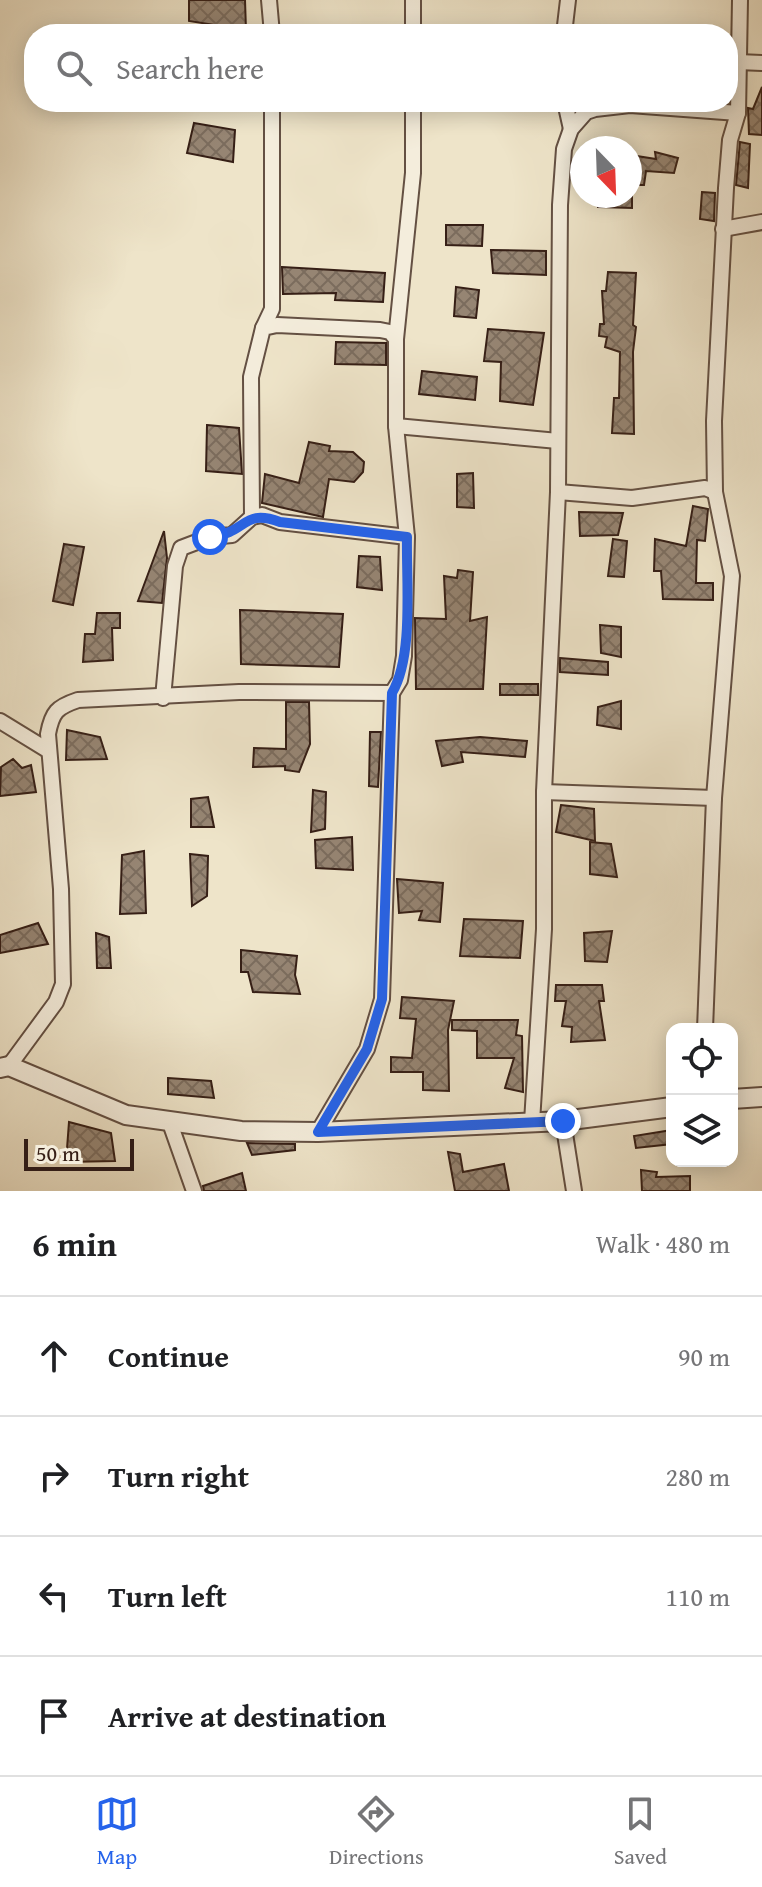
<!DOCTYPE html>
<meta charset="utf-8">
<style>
:root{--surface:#fff;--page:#f2f2f2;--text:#202124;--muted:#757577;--line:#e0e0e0;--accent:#2563eb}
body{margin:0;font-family:"Gentium Book Plus",serif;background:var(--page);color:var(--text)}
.controls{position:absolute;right:24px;bottom:24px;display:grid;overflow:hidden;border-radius:16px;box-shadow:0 4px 20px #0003}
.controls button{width:72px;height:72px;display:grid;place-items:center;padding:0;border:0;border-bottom:2px solid var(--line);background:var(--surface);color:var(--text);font:40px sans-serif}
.compass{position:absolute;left:570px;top:136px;width:72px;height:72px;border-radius:50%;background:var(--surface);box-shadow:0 4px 20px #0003;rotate:157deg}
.scale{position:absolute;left:24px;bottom:20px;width:110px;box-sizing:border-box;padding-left:8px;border:4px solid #361f16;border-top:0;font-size:22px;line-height:28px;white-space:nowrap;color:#361f16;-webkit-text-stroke:6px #f4eddc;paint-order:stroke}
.stop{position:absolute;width:24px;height:24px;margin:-18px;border:6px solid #2563eb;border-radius:50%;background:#fff}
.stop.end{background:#2563eb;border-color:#fff;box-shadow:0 2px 8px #0008}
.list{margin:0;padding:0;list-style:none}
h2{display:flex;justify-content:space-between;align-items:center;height:104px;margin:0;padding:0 32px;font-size:34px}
h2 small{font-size:26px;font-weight:400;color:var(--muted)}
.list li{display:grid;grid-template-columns:52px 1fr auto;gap:24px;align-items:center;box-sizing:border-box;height:120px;padding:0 32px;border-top:2px solid var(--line)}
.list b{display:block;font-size:30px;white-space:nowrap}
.list em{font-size:26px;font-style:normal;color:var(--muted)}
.icon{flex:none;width:44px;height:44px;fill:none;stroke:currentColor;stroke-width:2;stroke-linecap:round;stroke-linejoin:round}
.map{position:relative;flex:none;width:762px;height:1191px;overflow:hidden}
.search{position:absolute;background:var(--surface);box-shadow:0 4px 20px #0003;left:24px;right:24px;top:24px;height:88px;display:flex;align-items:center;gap:20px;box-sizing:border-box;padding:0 28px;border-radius:32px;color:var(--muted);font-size:30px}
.sheet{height:584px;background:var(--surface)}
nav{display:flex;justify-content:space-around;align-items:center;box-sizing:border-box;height:112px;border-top:2px solid var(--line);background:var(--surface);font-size:22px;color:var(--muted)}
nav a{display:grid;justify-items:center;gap:4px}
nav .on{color:var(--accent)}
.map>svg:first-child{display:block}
</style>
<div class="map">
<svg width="762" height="1191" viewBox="0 0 762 1191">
<defs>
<pattern id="building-cross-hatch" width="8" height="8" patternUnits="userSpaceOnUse" patternTransform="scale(2)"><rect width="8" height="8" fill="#968573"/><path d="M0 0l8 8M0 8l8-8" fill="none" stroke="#7b6c5d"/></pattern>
</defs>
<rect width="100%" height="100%" fill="#eee4c9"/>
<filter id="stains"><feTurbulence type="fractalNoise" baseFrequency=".0025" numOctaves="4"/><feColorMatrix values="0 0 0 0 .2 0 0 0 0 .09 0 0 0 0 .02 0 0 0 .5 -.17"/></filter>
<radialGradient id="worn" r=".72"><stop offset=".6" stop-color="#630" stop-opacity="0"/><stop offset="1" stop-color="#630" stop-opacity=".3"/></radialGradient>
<g fill="url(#building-cross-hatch)" stroke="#361f16" stroke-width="2">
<path d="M189 0H245L246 30 189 21Z"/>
<path d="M762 87V135L749 134 748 108 753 109Z"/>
<path d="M194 123 235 130 233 162 187 153Z"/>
<path d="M740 142 750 144 748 188 736 185Z"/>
<path d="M655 152 678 158 674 173 646 171 644 185H630V155L656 159Z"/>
<path d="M702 192 715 193 714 221 700 219Z"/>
<path d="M598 196H632V208L598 207Z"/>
<path d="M446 225H483L482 246 446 245Z"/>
<path d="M491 250 546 251V275L493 273Z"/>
<path d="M282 267 385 273 383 302 335 300 336 293 283 294Z"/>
<path d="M608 272 636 273 633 325 636 327 633 352 634 434 612 433 614 398H619L620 352 605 347 607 337 599 336 600 324H604L602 291H606Z"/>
<path d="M456 287 479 290 476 318 454 316Z"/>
<path d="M488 329 544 333 533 405 500 401 501 362 484 361Z"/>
<path d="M336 342 386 343V365L335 364Z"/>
<path d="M422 371 477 377 475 400 419 394Z"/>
<path d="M207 425 239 428 242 474 206 471Z"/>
<path d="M309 442 330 446 329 451 353 452 364 462 363 472 354 482 329 479 323 517 262 503 265 474 299 483Z"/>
<path d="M473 473 474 508 457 507V474Z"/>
<path d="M693 506 708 509 705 541 697 540 696 583H713V600L663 599 661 571H654L655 539 686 546Z"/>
<path d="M579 512 623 513 618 535 580 536Z"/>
<path d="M164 531 167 558 162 603 138 601Z"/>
<path d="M613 539 627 541 624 577 608 576Z"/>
<path d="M64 544 84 547 73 605 53 601Z"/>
<path d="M359 556 380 557 382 590 357 587Z"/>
<path d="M458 570 473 572 470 621 487 617 483 689H416L415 618 446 619 444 576 457 578Z"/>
<path d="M240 610 343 614 339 667 241 664Z"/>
<path d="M97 613H120V628H112L113 660 83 662 85 634H95Z"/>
<path d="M600 625 621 627V657L601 653Z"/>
<path d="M560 658 608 662V675L560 672Z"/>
<rect x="500" y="684" width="38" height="11"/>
<path d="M621 701V729L597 725 598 707Z"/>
<path d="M286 702H309L310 744 299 772 285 770V766L253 767 254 748 286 749Z"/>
<path d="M67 730 100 737 107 759 66 760Z"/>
<path d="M370 732H381L378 787 369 786Z"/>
<path d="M480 737 527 741 525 757 461 752 463 762 442 766 436 741Z"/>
<path d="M13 759 22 768 31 765 36 792 0 796 1 767Z"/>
<path d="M313 790 326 792 325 829 311 832Z"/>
<path d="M208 797 214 827H191V799Z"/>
<path d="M561 805 594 809 595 841 556 832Z"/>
<path d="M352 837 353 870 316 868 315 840Z"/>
<path d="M590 842 611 844 617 877 590 874Z"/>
<path d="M144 851 146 913 120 914 122 855Z"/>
<path d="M190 854 208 856 207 896 192 906Z"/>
<path d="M397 879 443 883 440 922 419 920 422 911 399 913Z"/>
<path d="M464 919 523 921 520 958 460 956Z"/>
<path d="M38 923 48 944 0 953V935Z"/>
<path d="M612 931 607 962 585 961 584 933Z"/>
<path d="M96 933 109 937 111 968H97Z"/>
<path d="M241 950 297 956 295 975 300 994 253 992 248 972H241Z"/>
<path d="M556 985H602L604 1001H599L605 1040 571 1042 572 1027 562 1026 566 1001H555Z"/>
<path d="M402 997 454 1001 448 1030 449 1091 423 1090V1072H391V1057L412 1058 416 1019 400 1018Z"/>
<path d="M452 1020H518L516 1035 522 1036 523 1092 505 1088 514 1058H477V1031L452 1030Z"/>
<path d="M168 1078 211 1081 214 1098 168 1094Z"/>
<path d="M69 1122 111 1133 115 1161 66 1162Z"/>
<path d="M672 1130V1144L636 1148 634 1136Z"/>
<path d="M247 1143 295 1144V1150L252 1155Z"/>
<path d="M448 1152 460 1154 463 1172 504 1164 509 1191H455Z"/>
<path d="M641 1170 657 1172 656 1177 690 1176V1191H642Z"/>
<path d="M242 1173 246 1191H204L203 1186Z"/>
</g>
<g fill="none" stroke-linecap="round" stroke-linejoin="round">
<defs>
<g id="minor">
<path d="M269 0 272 34"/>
<path d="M413 0V34"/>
<path d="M564 34 568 0"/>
<path d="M738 62 762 63"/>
<path d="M565 102 571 129"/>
<path d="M723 229 762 222"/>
<path d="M263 328 272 309V102"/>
<path d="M396 426 558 441"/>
<path d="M558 492 632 498 705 488 715 492"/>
<path d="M252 517 251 377 263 328 277 325 380 330 390 332 396 339"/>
<path d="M163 698 175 566 181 548 210 537 232 535 252 517 262 515 280 522 407 537"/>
<path d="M0 721 49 751"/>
<path d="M544 792 714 798"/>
<path d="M705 1029 714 798 732 576 715 492 714 421 726 188 730 140 738 113 740 0"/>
<path d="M9 1066 56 1002 63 984 61 889 48 734C52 712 57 707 78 700L239 692 392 693"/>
<path d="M563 1121 574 1191"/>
<path d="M532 1122 544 929V792L558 492 560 205 564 149 571 129 586 112 595 109 630 105 738 113"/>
<path d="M170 1123 194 1191"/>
<path d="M318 1132 367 1049 382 999 392 693 400 680 404 656 407 537 396 426V339L413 173V102"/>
</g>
<g id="tertiary">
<path d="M0 1068 9 1066 126 1115 241 1131 318 1132 563 1121 672 1107"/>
<path d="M732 1099 762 1097"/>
</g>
</defs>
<use href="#minor" stroke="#645043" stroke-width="18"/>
<use href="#tertiary" stroke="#645043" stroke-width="22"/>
<use href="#minor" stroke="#f4eddc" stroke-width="14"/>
<use href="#tertiary" stroke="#f4eddc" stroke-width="18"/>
</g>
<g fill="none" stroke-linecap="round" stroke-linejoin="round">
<path stroke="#2563eb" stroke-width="10" d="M210 537C248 533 242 508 280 522L407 537C406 581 414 656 392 693L382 999 367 1049 318 1132 563 1121"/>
</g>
<rect width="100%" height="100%" filter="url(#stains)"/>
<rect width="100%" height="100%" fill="url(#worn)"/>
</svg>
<div class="controls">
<button><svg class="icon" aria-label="locate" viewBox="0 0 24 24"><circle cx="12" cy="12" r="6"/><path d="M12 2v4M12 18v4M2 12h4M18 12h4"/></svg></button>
<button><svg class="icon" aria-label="layers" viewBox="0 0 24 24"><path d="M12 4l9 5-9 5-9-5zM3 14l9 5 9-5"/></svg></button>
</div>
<svg class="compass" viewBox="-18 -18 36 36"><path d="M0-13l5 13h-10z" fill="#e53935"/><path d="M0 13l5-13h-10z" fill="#757577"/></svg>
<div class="scale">50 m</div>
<div class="stop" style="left:210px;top:537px"></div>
<div class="stop end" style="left:563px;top:1121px"></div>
<div class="search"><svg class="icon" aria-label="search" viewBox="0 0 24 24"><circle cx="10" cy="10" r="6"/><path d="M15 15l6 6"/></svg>Search here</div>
</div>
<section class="sheet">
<h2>6 min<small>Walk · 480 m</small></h2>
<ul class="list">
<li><svg class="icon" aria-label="ahead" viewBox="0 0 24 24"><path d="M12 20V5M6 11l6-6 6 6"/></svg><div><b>Continue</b></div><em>90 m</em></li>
<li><svg class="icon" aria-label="right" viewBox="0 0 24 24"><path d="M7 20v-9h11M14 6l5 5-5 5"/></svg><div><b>Turn right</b></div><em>280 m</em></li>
<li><svg class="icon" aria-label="left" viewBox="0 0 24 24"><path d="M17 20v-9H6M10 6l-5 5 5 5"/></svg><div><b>Turn left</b></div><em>110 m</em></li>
<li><svg class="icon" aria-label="arrive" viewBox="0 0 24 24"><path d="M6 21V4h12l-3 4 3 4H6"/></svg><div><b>Arrive at destination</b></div></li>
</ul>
</section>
<nav>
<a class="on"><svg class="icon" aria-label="map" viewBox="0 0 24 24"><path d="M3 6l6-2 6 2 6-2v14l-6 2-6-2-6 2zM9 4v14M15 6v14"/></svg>Map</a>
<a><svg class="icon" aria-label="directions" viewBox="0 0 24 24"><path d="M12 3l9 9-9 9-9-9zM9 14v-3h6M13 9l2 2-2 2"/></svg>Directions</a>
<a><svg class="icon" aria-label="saved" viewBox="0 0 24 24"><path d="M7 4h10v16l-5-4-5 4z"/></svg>Saved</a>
</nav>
